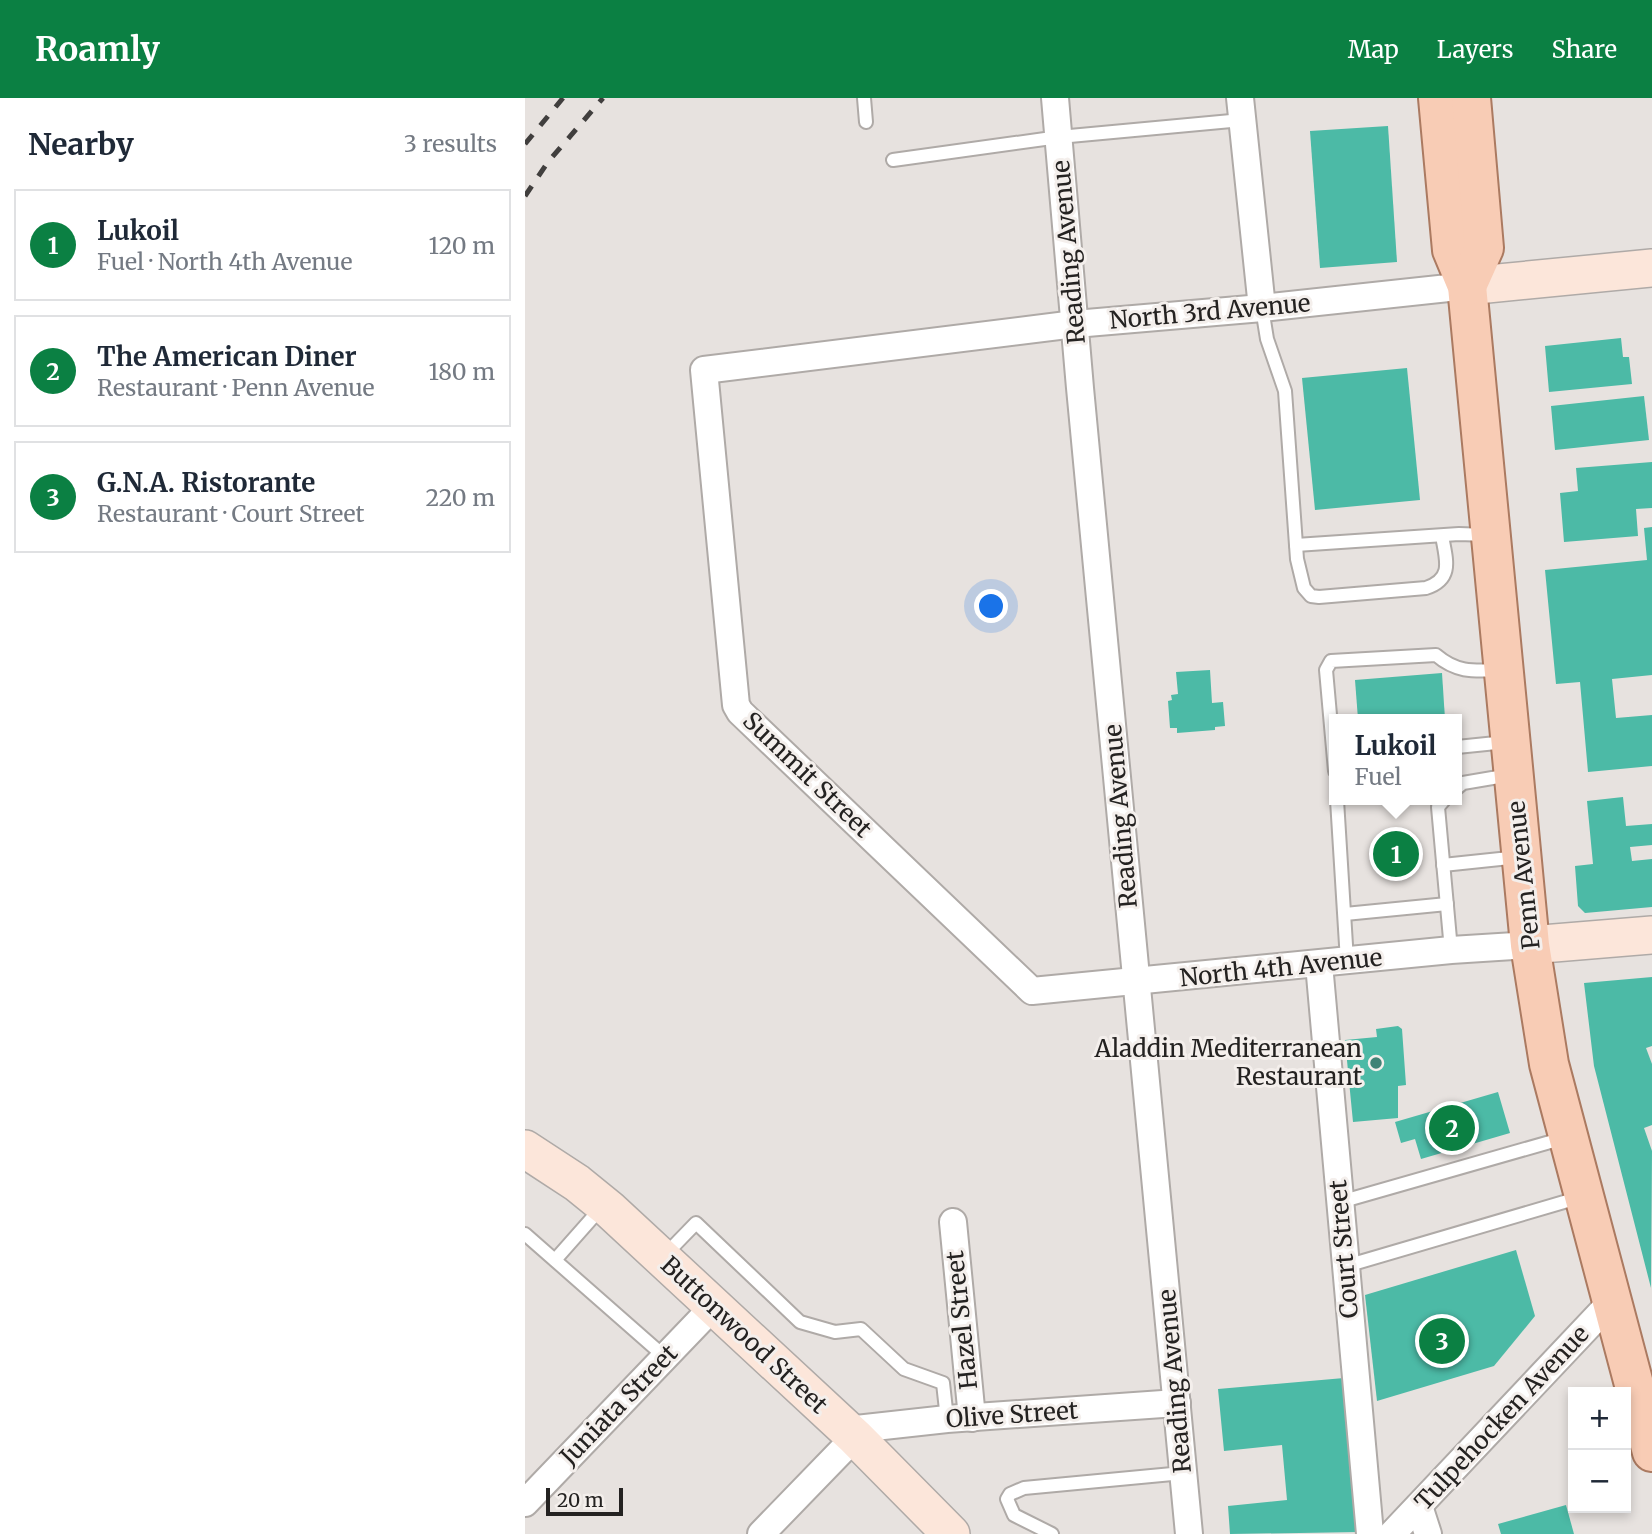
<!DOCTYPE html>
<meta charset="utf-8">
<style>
:root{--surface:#fff;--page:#f2f2f3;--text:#1f2937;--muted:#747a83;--line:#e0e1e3;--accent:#0b8043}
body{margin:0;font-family:Merriweather,serif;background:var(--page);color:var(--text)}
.controls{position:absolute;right:21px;bottom:21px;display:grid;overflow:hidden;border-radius:0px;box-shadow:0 4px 10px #0003}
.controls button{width:63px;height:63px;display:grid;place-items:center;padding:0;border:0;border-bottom:2px solid var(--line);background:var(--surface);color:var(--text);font:35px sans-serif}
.scale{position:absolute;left:21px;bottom:18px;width:77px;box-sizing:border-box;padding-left:7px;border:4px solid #242221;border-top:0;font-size:19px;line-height:24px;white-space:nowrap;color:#242221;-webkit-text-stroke:5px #f4efec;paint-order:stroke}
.you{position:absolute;left:467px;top:509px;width:24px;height:24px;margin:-18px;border:5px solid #fff;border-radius:50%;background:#1a73e8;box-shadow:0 0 0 10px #1a73e833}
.badge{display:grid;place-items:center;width:46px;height:46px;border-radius:50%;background:var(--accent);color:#fff;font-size:23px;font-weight:700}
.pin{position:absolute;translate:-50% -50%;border:4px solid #fff;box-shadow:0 2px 7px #0006}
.popup{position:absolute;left:804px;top:616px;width:133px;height:91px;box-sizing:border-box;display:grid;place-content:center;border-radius:0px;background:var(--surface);filter:drop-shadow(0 2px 5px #0005);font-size:23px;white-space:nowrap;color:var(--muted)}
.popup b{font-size:26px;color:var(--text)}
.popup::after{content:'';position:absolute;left:50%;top:100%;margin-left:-14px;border:14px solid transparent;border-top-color:var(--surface)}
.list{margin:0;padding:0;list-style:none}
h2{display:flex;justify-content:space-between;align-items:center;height:91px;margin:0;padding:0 28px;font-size:30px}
h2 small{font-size:23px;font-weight:400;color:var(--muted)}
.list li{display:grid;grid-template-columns:46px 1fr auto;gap:21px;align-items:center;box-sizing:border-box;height:112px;margin:0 14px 14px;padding:0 14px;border:2px solid var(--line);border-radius:0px}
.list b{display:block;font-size:26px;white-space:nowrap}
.list p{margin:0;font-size:23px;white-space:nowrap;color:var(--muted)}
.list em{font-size:23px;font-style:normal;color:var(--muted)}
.map{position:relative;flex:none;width:1127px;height:1436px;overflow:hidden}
header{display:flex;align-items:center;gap:42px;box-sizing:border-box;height:98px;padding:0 35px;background:var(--accent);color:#fff}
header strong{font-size:33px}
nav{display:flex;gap:38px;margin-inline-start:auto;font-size:24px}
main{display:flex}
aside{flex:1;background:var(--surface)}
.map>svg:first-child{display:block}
</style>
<header>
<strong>Roamly</strong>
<nav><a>Map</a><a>Layers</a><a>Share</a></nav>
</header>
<main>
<aside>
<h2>Nearby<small>3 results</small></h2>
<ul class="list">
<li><span class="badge">1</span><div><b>Lukoil</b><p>Fuel · North 4th Avenue</p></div><em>120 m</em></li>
<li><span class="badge">2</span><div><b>The American Diner</b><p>Restaurant · Penn Avenue</p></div><em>180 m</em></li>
<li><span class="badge">3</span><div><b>G.N.A. Ristorante</b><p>Restaurant · Court Street</p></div><em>220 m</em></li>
</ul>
</aside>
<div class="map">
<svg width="1127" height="1436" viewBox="0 0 1127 1436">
<rect width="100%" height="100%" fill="#e7e2df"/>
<g fill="#4cbaa6">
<path d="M863 28 872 164 795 170 785 33Z"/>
<path d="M1096 240 1098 259H1104L1107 286 1024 294 1020 248Z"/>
<path d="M882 270 895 402 790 412 777 280Z"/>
<path d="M1119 298 1124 342 1030 352 1026 308Z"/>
<path d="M1127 364V410L1111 411 1113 438 1039 444 1035 395 1053 393 1051 370Z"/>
<path d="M1127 429V577L1087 581 1091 620 1127 617V668L1063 674 1055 584 1031 586 1020 472 1122 462 1119 430Z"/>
<path d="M685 572 687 605 698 604 700 628 690 629V632L652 635V630H645L643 603 647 602 646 597 653 596 651 574Z"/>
<path d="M917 575 920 621H833L830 582Z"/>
<path d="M1098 699 1101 728 1127 726V747L1105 749 1107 763 1127 761V809L1060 815 1053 808 1050 768 1068 766 1062 703Z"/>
<path d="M1127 879V948L1121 950 1127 966V1027L1119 1030 1127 1053 1126 1190 1069 968 1059 885Z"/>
<path d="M873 928 877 931 881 987 873 988V1020L828 1024 820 942 852 939 851 931Z"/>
<path d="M973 994 985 1035 896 1061 890 1041 876 1045 870 1024Z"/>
<path d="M991 1152 1010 1218 969 1268 852 1303 840 1197Z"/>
<path d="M819 1280 834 1434 705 1436 703 1408 762 1402 757 1347 699 1353 693 1291Z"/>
<path d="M1041 1407 1049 1436H976L973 1426Z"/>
</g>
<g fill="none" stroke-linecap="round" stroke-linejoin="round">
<defs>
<g id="lane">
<path d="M339 0 341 24"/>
<path d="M368 62 534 39 717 22"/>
<path d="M737 210 742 241 760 293 772 461 779 490 786 498 794 499 901 490C929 481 921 461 917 438"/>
<path d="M771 447 934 436 962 437"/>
<path d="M932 649 981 644"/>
<path d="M810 673 801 572 806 563 911 557C932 575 949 573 975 572"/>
<path d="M932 690 938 685 985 677"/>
<path d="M812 702 822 863"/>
<path d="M919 702 913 709 926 852"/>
<path d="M918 767 994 759"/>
<path d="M820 816 922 806"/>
<path d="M815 1104 1039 1040"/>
<path d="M0 1136 140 1259"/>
<path d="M138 1159 171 1125 275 1224 310 1234 336 1231 379 1271 418 1285 422 1321"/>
<path d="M30 1162 76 1110"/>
<path d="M821 1168 1056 1099"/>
<path d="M527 1436 489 1417 482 1401 485 1396 499 1390 658 1375"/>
</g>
<g id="street">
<path d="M530 0 555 290 664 1436"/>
<path d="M715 0 737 210"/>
<path d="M942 188 737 210 550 226 179 272 211 607 215 614 507 893 926 852 1005 847"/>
<path d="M794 866 845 1436"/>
<path d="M428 1124 447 1320"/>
<path d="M322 1332 422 1321 652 1305"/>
<path d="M0 1405 188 1209"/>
<path d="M894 1408 903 1436"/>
<path d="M236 1436 330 1339"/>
<path d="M867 1436 1087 1203"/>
</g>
<g id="secondary">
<path d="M942 188 1127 170"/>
<path d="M1005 847 1127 837"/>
<path d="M0 1051 52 1085 84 1111 330 1339 426 1436"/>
</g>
<g id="primary">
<path d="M913 0 927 152 942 188 1005 847 1024 966 1127 1354"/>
<path d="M942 188 959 150 946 0"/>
</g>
</defs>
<use href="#lane" stroke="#afaaa7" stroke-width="16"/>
<use href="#street" stroke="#afaaa7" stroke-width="30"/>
<use href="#secondary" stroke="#afaaa7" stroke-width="40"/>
<use href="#primary" stroke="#ab7a61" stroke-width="42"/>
<use href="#lane" stroke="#fff" stroke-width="12"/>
<use href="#street" stroke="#fff" stroke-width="26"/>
<use href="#secondary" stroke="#fce6da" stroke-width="37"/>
<use href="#primary" stroke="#f8ccb5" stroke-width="38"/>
<g stroke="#413f3e" stroke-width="5" stroke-dasharray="12 12" stroke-linecap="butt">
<path d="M0 46 38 0"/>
<path d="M0 98 23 64 78 0"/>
</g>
</g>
<circle fill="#408376" stroke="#f4efec" stroke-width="2.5" cx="851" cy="965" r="7"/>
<g text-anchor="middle" stroke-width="6" stroke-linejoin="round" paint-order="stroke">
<g font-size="24" fill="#242221" stroke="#f4efec">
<text transform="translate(544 154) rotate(-95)" y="8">Reading Avenue</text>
<text transform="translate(685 214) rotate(-5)" y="8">North 3rd Avenue</text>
<text transform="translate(282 677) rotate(44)" y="8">Summit Street</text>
<text transform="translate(596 718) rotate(-95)" y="8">Reading Avenue</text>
<text transform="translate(999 777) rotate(-96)" y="8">Penn Avenue</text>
<text transform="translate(756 870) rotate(-6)" y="8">North 4th Avenue</text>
<text transform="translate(819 1151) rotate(-95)" y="8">Court Street</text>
<text transform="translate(437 1222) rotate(-96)" y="8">Hazel Street</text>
<text transform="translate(219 1237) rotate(43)" y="8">Buttonwood Street</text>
<text transform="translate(650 1283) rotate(-95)" y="8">Reading Avenue</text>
<text transform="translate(94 1307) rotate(-46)" y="8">Juniata Street</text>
<text transform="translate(487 1317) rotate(-4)" y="8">Olive Street</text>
<text transform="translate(977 1320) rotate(-47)" y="8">Tulpehocken Avenue</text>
</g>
<g font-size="24" fill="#242221" stroke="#f4efec" text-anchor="end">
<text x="837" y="959">Aladdin Mediterranean<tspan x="837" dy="28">Restaurant</tspan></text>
</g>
</g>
</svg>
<div class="controls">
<button>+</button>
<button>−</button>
</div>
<div class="scale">20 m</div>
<div class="you"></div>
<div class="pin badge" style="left:871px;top:756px">1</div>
<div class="popup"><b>Lukoil</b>Fuel</div>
<div class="pin badge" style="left:927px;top:1030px">2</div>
<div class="pin badge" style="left:917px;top:1243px">3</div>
</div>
</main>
